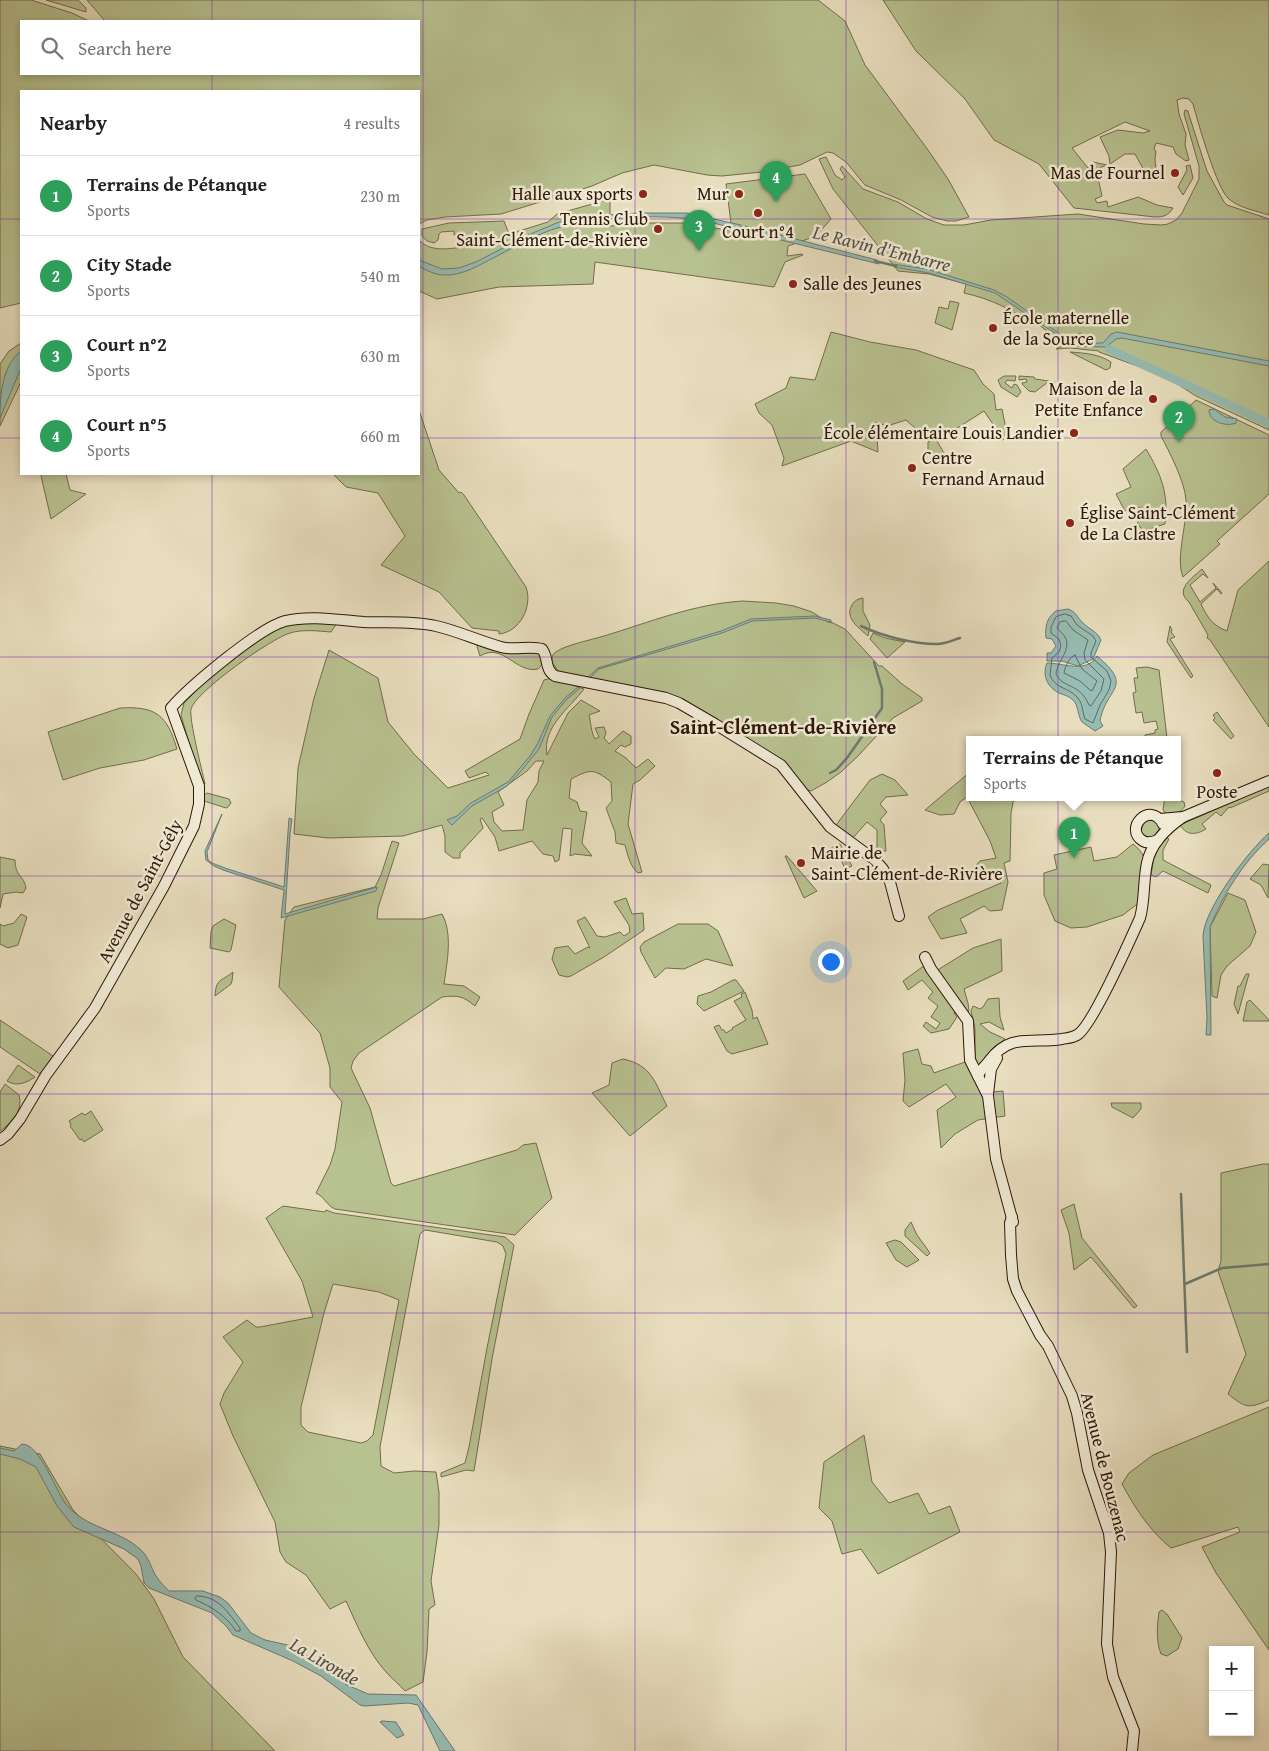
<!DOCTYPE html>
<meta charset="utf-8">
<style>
:root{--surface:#fff;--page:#f2f2f2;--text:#222;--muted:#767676;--line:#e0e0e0;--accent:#1a73e8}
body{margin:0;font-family:"Gentium Book Plus",serif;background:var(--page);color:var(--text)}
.controls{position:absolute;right:15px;bottom:15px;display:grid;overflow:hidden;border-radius:0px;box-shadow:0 2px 8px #0003}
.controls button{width:45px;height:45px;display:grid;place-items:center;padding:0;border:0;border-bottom:1px solid var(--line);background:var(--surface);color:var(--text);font:25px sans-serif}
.you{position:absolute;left:830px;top:961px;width:18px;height:18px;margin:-12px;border:4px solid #fff;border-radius:50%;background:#1a73e8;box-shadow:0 0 0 8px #1a73e833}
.badge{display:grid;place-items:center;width:32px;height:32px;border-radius:50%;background:var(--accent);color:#fff;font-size:16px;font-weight:700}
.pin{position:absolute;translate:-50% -41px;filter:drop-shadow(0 1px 2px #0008)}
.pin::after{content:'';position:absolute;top:26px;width:18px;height:15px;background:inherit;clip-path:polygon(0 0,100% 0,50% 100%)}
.popup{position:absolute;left:966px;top:736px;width:215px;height:65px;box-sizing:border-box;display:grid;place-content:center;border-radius:0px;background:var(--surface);filter:drop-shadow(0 1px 4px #0005);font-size:16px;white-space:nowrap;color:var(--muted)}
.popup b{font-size:19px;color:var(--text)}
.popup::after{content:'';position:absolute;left:50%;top:100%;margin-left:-10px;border:10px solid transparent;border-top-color:var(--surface)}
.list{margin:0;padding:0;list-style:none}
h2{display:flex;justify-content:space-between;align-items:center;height:65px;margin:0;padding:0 20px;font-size:21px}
h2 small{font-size:16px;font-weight:400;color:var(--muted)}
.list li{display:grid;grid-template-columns:32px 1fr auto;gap:15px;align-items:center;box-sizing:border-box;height:80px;padding:0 20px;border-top:1px solid var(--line)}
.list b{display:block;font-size:19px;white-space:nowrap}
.list p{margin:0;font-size:16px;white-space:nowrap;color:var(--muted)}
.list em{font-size:16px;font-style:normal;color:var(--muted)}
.icon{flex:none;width:28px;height:28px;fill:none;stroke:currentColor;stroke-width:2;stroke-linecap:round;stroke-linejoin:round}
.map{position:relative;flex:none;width:1269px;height:1751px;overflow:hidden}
.search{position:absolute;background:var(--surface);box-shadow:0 2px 8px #0003;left:20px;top:20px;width:400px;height:55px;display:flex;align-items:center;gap:12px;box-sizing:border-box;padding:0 18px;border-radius:0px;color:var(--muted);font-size:19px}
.panel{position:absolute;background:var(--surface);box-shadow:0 2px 8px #0003;left:20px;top:90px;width:400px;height:385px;border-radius:0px}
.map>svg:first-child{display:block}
</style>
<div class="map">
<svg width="1269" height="1751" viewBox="0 0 1269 1751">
<rect width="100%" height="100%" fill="#e8debe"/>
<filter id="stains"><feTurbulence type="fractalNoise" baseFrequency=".004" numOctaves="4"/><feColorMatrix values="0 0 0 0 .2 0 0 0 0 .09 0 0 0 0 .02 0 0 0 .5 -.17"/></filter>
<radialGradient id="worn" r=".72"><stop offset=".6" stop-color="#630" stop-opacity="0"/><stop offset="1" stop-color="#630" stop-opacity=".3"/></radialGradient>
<g fill="#b8c190" stroke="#736c4c" fill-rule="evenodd">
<path d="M0 0H31L72 13 89 21H21V74H419V21H105L87 0H818L845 21 865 65 928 150 948 179 969 217 956 221H947L932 217 901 200 865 185 846 162 833 153 827 152 800 165 762 172 722 176 707 175 654 165 622 173 592 186 501 214 445 217 427 220 419 224V91H21V303L0 308Z"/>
<path d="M46 0H78L86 8V12Z"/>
<path d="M883 0H1269V215C1257 211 1239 208 1229 199 1217 190 1198 122 1193 104L1189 99 1183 98 1177 100 1179 114 1186 134 1185 145 1189 160 1186 161 1176 154 1173 147 1156 143 1154 149 1156 151 1155 159 1156 170 1146 174 1135 154H1125L1110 164 1109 156 1100 137 1118 130 1143 133 1150 131 1125 122 1072 148 1088 168 1093 162 1107 165 1096 169 1102 196 1095 199 1097 203 1107 201 1108 207 1138 197 1157 205 1173 208C1168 216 1163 217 1155 217L1074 208 1039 164 994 140 965 99 916 51Z"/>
<path d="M1185 110 1188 111 1189 115 1207 171 1224 202 1227 205 1269 219V421L1199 388 1198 390 1269 423V430L1196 396 1174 382 1140 367 1099 352V351L1070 348 1056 349 1084 335 1081 333 1058 343 1054 337 1037 323 1034 326C1012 309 991 299 964 293L966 284 929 274 898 271 833 189 819 159 826 157 835 175 842 180 845 177 840 169 842 166 863 189 898 202 927 219 944 225H964L991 220 1078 214 1144 224 1161 225 1168 224 1176 220 1182 213 1199 179V166L1184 114Z"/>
<path d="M1190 165 1193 178 1183 195 1178 187 1187 170 1186 166Z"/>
<path d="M805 174 831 219 816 236 788 246 787 256 802 254 803 255 785 262 774 287 595 262 593 284 499 287 437 299 419 291V240C430 252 448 249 463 247L462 235H454V231L441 232 439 234 438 240 434 243 427 241 422 236V229L449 223 504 221 509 234 548 222 557 214 610 199V226L647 223H685L732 231 726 184Z"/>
<path d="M950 301 959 303 952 330 935 323 939 307 948 309Z"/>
<path d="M831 332 870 342 916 350 974 370 983 384 994 394 996 410 1002 409 1007 434 1005 439 997 441 994 437 999 433 984 411 937 441 947 458 952 455 954 458 941 462 937 457 928 454V442L930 441C923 433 914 428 906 420L887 426 876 422 878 452 851 441 782 466 784 458 772 425 759 413 755 404 786 388 790 377 815 380Z"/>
<path d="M21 343V382L0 426V364L9 351Z"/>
<path d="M1070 352C1084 353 1099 354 1111 362L1110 368 1106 370Z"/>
<path d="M1004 376H1016L1015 381 1007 380 1005 383 1012 388 1014 384 1017 385 1021 392 1017 397 1001 387 998 380Z"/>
<path d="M1019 376 1034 377 1035 379 1055 382 1052 386 1048 382 1035 392 1029 391 1022 384V383L1027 382 1026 379 1019 380Z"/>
<path d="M1196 400 1269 435V494L1217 541 1220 544 1183 577C1175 558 1188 522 1186 500 1185 482 1169 451 1161 436V432Z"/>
<path d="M419 410 439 470 459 493 461 492 464 495 526 587C533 606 520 632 499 634V631L472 628 439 592 381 565 405 536 378 493 346 487 333 474H419Z"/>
<path d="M1146 449C1161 474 1169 494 1165 524L1143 531 1137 523 1139 521 1138 519 1145 516 1142 507 1125 511 1116 494 1131 487 1123 469Z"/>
<path d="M42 474H66L70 490 86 494 51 519 41 476Z"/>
<path d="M1269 561V727L1210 640 1207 638 1208 635 1189 602C1174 590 1192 578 1202 569L1208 578 1203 574 1190 585 1200 602 1216 588 1213 583 1222 593 1221 594 1217 589 1201 604C1207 617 1213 626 1227 631L1238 590Z"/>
<path d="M863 598V611L870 625 868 636C859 628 844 618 852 605 855 600 858 599 863 598Z"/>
<path d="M743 601 776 603 794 606 812 612 828 622 833 623 845 629 879 666H882L902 684 922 698V701L893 718 859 755 841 772 827 782 811 791 805 789 790 770 693 708 559 672 552 662C552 658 552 654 556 652 565 645 591 640 604 636 650 622 694 604 743 601Z"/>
<path d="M296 622 337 623 331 632C318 631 303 629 290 633 272 638 195 692 191 709 189 720 202 770 205 784H201L181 715 184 703 208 679 266 633Z"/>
<path d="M1170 626 1172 630 1171 632 1175 637 1170 639 1193 676 1191 678 1167 642Z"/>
<path d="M873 633 885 638 905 642 887 658 870 639Z"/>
<path d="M478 642 537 651C541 656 545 664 538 669 516 674 503 642 480 656L477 646Z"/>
<path d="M329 650 378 678 388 722 414 754 448 788 489 775 486 772 469 778 465 771 520 739 529 714 544 680 552 678 584 689C569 709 542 727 547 755L568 713 581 700 600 711 589 715C591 723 591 732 595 739L599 737 595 728 604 727 606 733 604 738 609 744 623 731 631 736V744L625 747 621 745 615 751 626 758 636 768 648 759 655 766 640 780 633 784 628 824 642 872 638 873C630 866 628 856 625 845L616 843 615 832 606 808 612 801 611 782C593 768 591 769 571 779L569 798 577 802 580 811 587 812 582 843 592 856 575 854 570 856 572 829 563 828 559 860 555 862 553 856 543 854 532 841 499 851 495 837 482 818 480 819 483 828 460 853V858H453L445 852V836L442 825 403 836 328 838 294 834 298 768 314 698ZM536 761H544L539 771 538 782 527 800 523 830 502 831 494 822 492 812 504 805 498 792 527 771Z"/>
<path d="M1147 667 1159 670 1167 738 1145 737V735L1155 733V730L1158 729 1156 721 1144 723 1142 712 1136 713 1133 693 1136 692 1134 678H1138L1136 668Z"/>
<path d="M120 708C156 706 167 715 177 749L144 760 100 768 63 780 48 732Z"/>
<path d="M1217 712 1234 736 1231 739 1213 720 1215 718 1213 715Z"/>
<path d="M970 772V797H1014L1011 813 1010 861 1004 863 1008 882 1002 910 990 911 984 906 960 919 967 933 941 939 928 917 938 910 1001 883 997 874C988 873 981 873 976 865L980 861 996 858 990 841 967 797 960 802 954 814 940 815 925 810Z"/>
<path d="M882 774 895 780 908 795 886 797 880 804 887 812 880 820 884 825 886 851H877V830L867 822 853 838 836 825 870 780Z"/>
<path d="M1269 786V791L1230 808 1229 807 1221 816 1216 812 1202 824 1206 829C1196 835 1187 836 1180 825Z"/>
<path d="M207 793 229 799 231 803 228 807 226 808 204 801 203 796Z"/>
<path d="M1165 797H1171L1184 802 1185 806C1182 812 1172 816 1165 814L1163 809Z"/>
<circle cx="1150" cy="829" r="9"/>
<path d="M1165 836 1169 839 1163 850V860L1211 885 1208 893 1163 871 1156 877 1151 875 1155 851Z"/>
<path d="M392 841 399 843 378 908 377 919H423L442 914C453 934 447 962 444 984L464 986 480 997 475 1006C463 996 458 995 442 997L359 1053 353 1061 351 1068 370 1108 391 1183 394 1186 517 1150 523 1145 536 1143 552 1198 515 1235 335 1209C326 1205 325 1197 316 1193L330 1165 335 1149 342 1102 330 1087V1068L320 1033 279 987 285 920 294 907 375 887 381 875Z"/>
<path d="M840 844 852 866 845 869 839 855 835 857 831 848Z"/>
<path d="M1133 844C1154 860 1145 880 1143 903L1136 905 1123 915 1087 927 1071 928 1055 921 1044 895V873L1057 869 1054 855 1091 847 1094 861 1117 857Z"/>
<path d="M785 856H787L817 891 804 898Z"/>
<path d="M0 857 15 860C15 877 24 875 26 888L23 893 16 892 3 894 0 908Z"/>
<path d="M1263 864 1269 865 1268 898 1261 885 1250 879Z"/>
<path d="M1228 893 1245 900 1256 932 1250 946 1227 966 1221 975 1217 998 1212 996 1210 927Z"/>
<path d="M626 898 632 914 643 913 644 930 604 957 571 976 567 977 559 975 552 959 555 948 568 946 575 954 588 947 590 948 577 921 585 917 597 936 605 937 620 932 624 936 630 932 629 925 614 902Z"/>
<path d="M21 914 27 917 18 945 8 948 0 944V924L3 926 14 923Z"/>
<path d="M224 919 236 925 231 950 229 952 210 948 211 932 213 926Z"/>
<path d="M678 924H708L718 931 733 966 706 959 684 969 666 968 655 978 641 952 640 947 644 942Z"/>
<path d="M1001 939 1002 971 964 989 968 1003 969 1011 966 1013 936 971 973 948Z"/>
<path d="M925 965 956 1009 954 1013 957 1017 949 1029 931 1033 923 1026 926 1022 936 1029 940 1023 931 1017 938 1006 928 998 933 992 922 980 908 990 903 981Z"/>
<path d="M233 972 232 981 231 984 215 996C216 978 221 982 233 972Z"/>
<path d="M1246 974H1249L1238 1014 1234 1004 1238 986H1240Z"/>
<path d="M733 980H736L744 991 704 1011 697 1004 698 996 711 992Z"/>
<path d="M745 992 752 1010 753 1019 757 1017 768 1044 732 1054 727 1051 714 1027 719 1025 722 1030H724L726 1033 733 1029 732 1028 746 1020 734 1001 742 997 741 994Z"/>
<path d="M999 998 1000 1017 1004 1030 989 1022 980 1024 990 1032 1005 1039 991 1050 983 1063 977 1065 975 1062V1028L971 1011 973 1006 980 1009 983 1007 988 999Z"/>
<path d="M1250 1000 1269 1020V1021H1243L1247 1002Z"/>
<path d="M0 1020 53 1056 40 1074 0 1047Z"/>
<path d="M918 1049 922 1064 931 1066 934 1073 965 1062 981 1093 1003 1091 1005 1116 978 1120 955 1134 941 1148 937 1110 956 1097 946 1084 909 1107 903 1101 905 1080 903 1053Z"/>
<path d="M623 1059C652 1065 655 1083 667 1106L630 1136 592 1093 609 1085 612 1063Z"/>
<path d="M18 1065 35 1077C26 1083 17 1087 7 1081Z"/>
<path d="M5 1084 19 1095C23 1111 13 1122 0 1131V1092Z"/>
<path d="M1111 1103H1141V1109L1133 1118 1112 1107Z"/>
<path d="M91 1111 103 1130 84 1142 82 1139 80 1140 70 1126 71 1125 69 1121 82 1113 85 1115Z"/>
<path d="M1263 1164H1269V1400C1248 1409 1246 1408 1228 1394L1246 1354 1218 1271 1221 1261V1173Z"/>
<path d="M1074 1204 1082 1238 1137 1306 1134 1308 1091 1257 1074 1270 1069 1233 1061 1210Z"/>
<path d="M283 1206 325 1212 326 1210 334 1213 505 1237 514 1245 492 1359 474 1471 466 1470 441 1477V1473L465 1463 469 1447 487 1348 506 1254 503 1246 497 1242 425 1230 420 1234 380 1447 381 1466 394 1473 414 1471 436 1472 439 1492V1525L431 1581 435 1605 429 1609 427 1652 423 1682 405 1691C399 1684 392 1679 386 1672 368 1652 357 1625 346 1601L330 1609 306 1575 286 1562 280 1552 275 1522 233 1436 220 1404 224 1393 243 1362 223 1337 247 1320 256 1327H260L313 1317 302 1281 266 1218ZM333 1284 379 1292 399 1300 373 1435 367 1441 361 1443 308 1432 301 1425V1407L324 1313Z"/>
<path d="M911 1222 917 1235 930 1253 927 1256 905 1236V1230Z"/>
<path d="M895 1240 901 1242 919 1260 907 1267 896 1260 886 1243Z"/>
<path d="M1269 1407V1650L1216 1573 1202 1547 1240 1532 1238 1527 1171 1548C1150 1531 1135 1508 1122 1484L1129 1473 1153 1455Z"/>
<path d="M864 1435 872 1482 889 1503 918 1493 929 1514 950 1506 960 1532 878 1574 861 1549 842 1554 832 1521 819 1508 824 1462Z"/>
<path d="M0 1446 40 1454 73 1510 136 1574 154 1599 183 1657 275 1751H0Z"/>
<path d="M1162 1610 1167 1614 1182 1638 1178 1649 1167 1656 1161 1654C1156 1642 1157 1625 1159 1612Z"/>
</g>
<g fill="#97bcb3" stroke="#6d7a6e">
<path d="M638 213H686L741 225V230C721 225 701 219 681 218 645 215 606 218 570 225 545 229 520 244 497 256 481 264 463 276 444 275 435 275 426 270 419 266V260L442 269 459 268 476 262 528 235 559 222 593 216Z"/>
<path d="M745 226 877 260 879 264 744 231Z"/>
<path d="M892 264 927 269 994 290 1007 297 1057 332 1069 344 1103 343 1111 334 1117 332 1269 361V366L1122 338 1116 339 1106 347 1066 346 1059 336 995 293 929 273 894 267Z"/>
<path d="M21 351V368L0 418C0 395 2 366 21 351Z"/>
<path d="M1214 409 1225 417 1237 419 1236 423C1226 427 1209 422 1209 410Z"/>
<path d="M1068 609C1078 613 1077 618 1083 623 1090 630 1097 631 1101 640L1093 659 1078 666 1062 661H1047V653H1051L1056 646 1052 639 1046 638C1045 628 1046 618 1056 611Z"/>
<path d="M815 616 831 620V622L815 618 752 621 722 633 599 669 589 679 587 678 598 668 721 631 751 619Z"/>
<path d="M1097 656C1135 688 1106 687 1100 721L1103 726 1095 731 1082 722C1077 715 1079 706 1073 700 1069 696 1064 695 1059 693 1047 687 1042 675 1047 663 1063 663 1087 674 1097 656Z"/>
<path d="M578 687 580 688 566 700 552 717 539 749 522 770 507 786 472 806 452 825 447 820 457 816 471 803 508 782 530 756 538 743 550 716 565 698Z"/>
<path d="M222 814 207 852 208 860 212 863 225 868 284 887 289 818 292 819 290 834 285 914 377 887 376 891 281 918 284 890 223 870 214 866 206 860 205 851Z"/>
<path d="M1269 833V839C1243 862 1223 895 1210 927L1211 1035H1206L1207 1018 1203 936C1204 909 1249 850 1269 833Z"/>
<path d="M22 1444C40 1444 55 1490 66 1504 86 1529 119 1529 141 1550 149 1557 151 1568 156 1576 160 1582 165 1587 169 1591H203L220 1597 228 1603 251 1633 265 1640 292 1646 311 1658 327 1663 340 1670 345 1684 368 1694 416 1695 455 1751H440L418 1705 408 1703 365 1706 360 1705 321 1676 293 1661 233 1635 226 1626 212 1613 149 1588 144 1583 141 1566 138 1559 124 1549 74 1527 57 1506 36 1467 20 1459 0 1454V1448L14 1451Z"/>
<path d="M382 1721 396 1722 404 1735 397 1738 380 1722Z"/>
</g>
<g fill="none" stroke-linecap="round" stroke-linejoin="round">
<g stroke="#62695d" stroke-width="1">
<path d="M1065 614 1071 616 1077 625 1093 636 1096 641 1091 653V657L1107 671 1111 681 1109 690 1100 705 1093 723 1085 719C1082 711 1083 703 1077 697 1068 687 1055 689 1050 675L1052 658 1059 652 1061 646 1059 639 1051 633V627L1056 617Z"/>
<path d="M1066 621 1073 630 1088 640 1084 653 1085 660 1104 679 1101 691 1091 706 1089 705C1079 682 1063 689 1056 674 1057 661 1072 650 1065 637 1063 633 1059 631 1057 628L1060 622Z"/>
<path d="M1075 655 1082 669 1097 681 1092 691 1090 690 1080 681 1064 673C1065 667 1069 657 1075 655Z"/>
<path d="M197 1596C219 1596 228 1613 240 1628V1631H236C226 1616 212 1607 196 1600L195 1598Z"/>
</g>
<g stroke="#6d7a6e" stroke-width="2.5">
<path d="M875 261 896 266"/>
<path d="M861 626C882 636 913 644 937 644 945 644 953 640 960 638"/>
<path d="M830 773 836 770 847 758 882 708V689L874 662"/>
<path d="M1181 1194 1187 1352"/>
<path d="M1185 1284 1222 1268 1269 1264"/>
</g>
<path stroke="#97bcb3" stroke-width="8" d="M1109 349 1269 423"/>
<defs>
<g id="secondary">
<path d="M1160 819 1183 817 1269 781"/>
<path d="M1158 840C1153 842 1148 844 1143 841 1123 829 1150 800 1163 824"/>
<path d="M925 957 931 969 968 1021 970 1060 988 1096 996 1159 1013 1222"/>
<path d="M978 1076C980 1069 985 1067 989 1061 1011 1032 1031 1044 1062 1039 1067 1038 1072 1038 1077 1035 1092 1027 1131 938 1140 918 1145 900 1143 882 1147 863 1151 843 1167 828 1183 817"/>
<path d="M988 1094 991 1069 997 1058"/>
<path d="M0 1140 8 1134 20 1119 46 1075 95 1008 164 886 194 826 199 804V786L171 708C189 687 259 628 285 621 310 615 338 620 364 622 387 623 413 621 436 626 458 631 479 641 501 647 514 651 529 645 542 649 549 658 544 669 555 676L666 698 679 703 715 724 781 765 830 827 875 860 883 869 890 882 899 916"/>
<path d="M1012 1217 1010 1223 1011 1255 1013 1279 1017 1291 1040 1335 1048 1346 1072 1396 1077 1413 1088 1470 1109 1533 1111 1552 1107 1644 1113 1677 1134 1731 1132 1751"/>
</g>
</defs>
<use href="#secondary" stroke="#2e1607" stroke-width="12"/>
<use href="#secondary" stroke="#f0ead5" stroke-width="10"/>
</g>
<path fill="none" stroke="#7b2cbf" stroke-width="1" stroke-opacity="0.55" d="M212 0V21M423 0V1751M635 0V1751M846 0V1751M1058 0V1751M212 74V91M0 219H21M419 219H1269M0 438H21M419 438H1269M212 474V1751M0 657H1269M0 876H1269M0 1094H1269M0 1313H1269M0 1532H1269"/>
<g fill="#8f2418" stroke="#f0ead5" stroke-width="2">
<circle cx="1175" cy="173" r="5"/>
<circle cx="643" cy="194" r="5"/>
<circle cx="739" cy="194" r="5"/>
<circle cx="758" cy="213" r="5"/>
<circle cx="658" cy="229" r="5"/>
<circle cx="793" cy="284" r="5"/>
<circle cx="993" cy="328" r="5"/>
<circle cx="1153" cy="399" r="5"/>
<circle cx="1074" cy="433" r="5"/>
<circle cx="912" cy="468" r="5"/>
<circle cx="1070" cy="523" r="5"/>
<circle cx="1217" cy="773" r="5"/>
<circle cx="801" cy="863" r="5"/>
</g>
<g text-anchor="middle" stroke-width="5" stroke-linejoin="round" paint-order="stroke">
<g font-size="18" fill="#2e1607" stroke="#f0ead5" text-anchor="end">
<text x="1165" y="179">Mas de Fournel</text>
<text x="633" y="200">Halle aux sports</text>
<text x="729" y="200">Mur</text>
<text x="648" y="225">Tennis Club<tspan x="648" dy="21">Saint-Clément-de-Rivière</tspan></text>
<text x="758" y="238" text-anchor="middle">Court n°4</text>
<text x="803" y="290" text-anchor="start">Salle des Jeunes</text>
<text x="1003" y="324" text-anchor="start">École maternelle<tspan x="1003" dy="21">de la Source</tspan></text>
<text x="1143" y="395">Maison de la<tspan x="1143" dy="21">Petite Enfance</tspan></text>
<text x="1064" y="439">École élémentaire Louis Landier</text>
<text x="922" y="464" text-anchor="start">Centre<tspan x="922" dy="21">Fernand Arnaud</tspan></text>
<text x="1080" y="519" text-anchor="start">Église Saint-Clément<tspan x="1080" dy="21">de La Clastre</tspan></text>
<text x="1217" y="798" text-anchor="middle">Poste</text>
<text x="811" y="859" text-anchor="start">Mairie de<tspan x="811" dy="21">Saint-Clément-de-Rivière</tspan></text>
</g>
<g font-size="18" fill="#2e1607" stroke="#f0ead5">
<text transform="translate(140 891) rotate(-62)" y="6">Avenue de Saint-Gély</text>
<text transform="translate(1105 1467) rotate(76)" y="6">Avenue de Bouzenac</text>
</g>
<g font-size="19" font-style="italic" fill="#535043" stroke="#f0ead5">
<text transform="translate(882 248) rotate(14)" y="7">Le Ravin d'Embarre</text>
<text transform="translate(325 1661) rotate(30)" y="7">La Lironde</text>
</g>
<g font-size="20" font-weight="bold" fill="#2e1607" stroke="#f0ead5">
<text x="783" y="734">Saint-Clément-de-Rivière</text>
</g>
</g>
<rect width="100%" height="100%" filter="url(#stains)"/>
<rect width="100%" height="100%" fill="url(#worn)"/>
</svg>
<div class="controls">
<button>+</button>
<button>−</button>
</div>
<div class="you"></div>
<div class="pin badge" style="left:1074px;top:858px;background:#2e9e5b">1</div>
<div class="popup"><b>Terrains de Pétanque</b>Sports</div>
<div class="pin badge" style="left:1179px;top:442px;background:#2e9e5b">2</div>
<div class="pin badge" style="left:699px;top:251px;background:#2e9e5b">3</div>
<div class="pin badge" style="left:776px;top:202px;background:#2e9e5b">4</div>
<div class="search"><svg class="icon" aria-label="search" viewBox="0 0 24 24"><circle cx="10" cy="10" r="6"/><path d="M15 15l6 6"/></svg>Search here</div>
<section class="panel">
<h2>Nearby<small>4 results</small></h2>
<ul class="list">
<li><span class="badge" style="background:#2e9e5b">1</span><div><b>Terrains de Pétanque</b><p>Sports</p></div><em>230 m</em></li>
<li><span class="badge" style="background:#2e9e5b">2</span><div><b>City Stade</b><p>Sports</p></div><em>540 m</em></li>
<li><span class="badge" style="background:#2e9e5b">3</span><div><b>Court n°2</b><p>Sports</p></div><em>630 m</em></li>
<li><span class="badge" style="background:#2e9e5b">4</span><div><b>Court n°5</b><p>Sports</p></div><em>660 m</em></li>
</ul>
</section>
</div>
